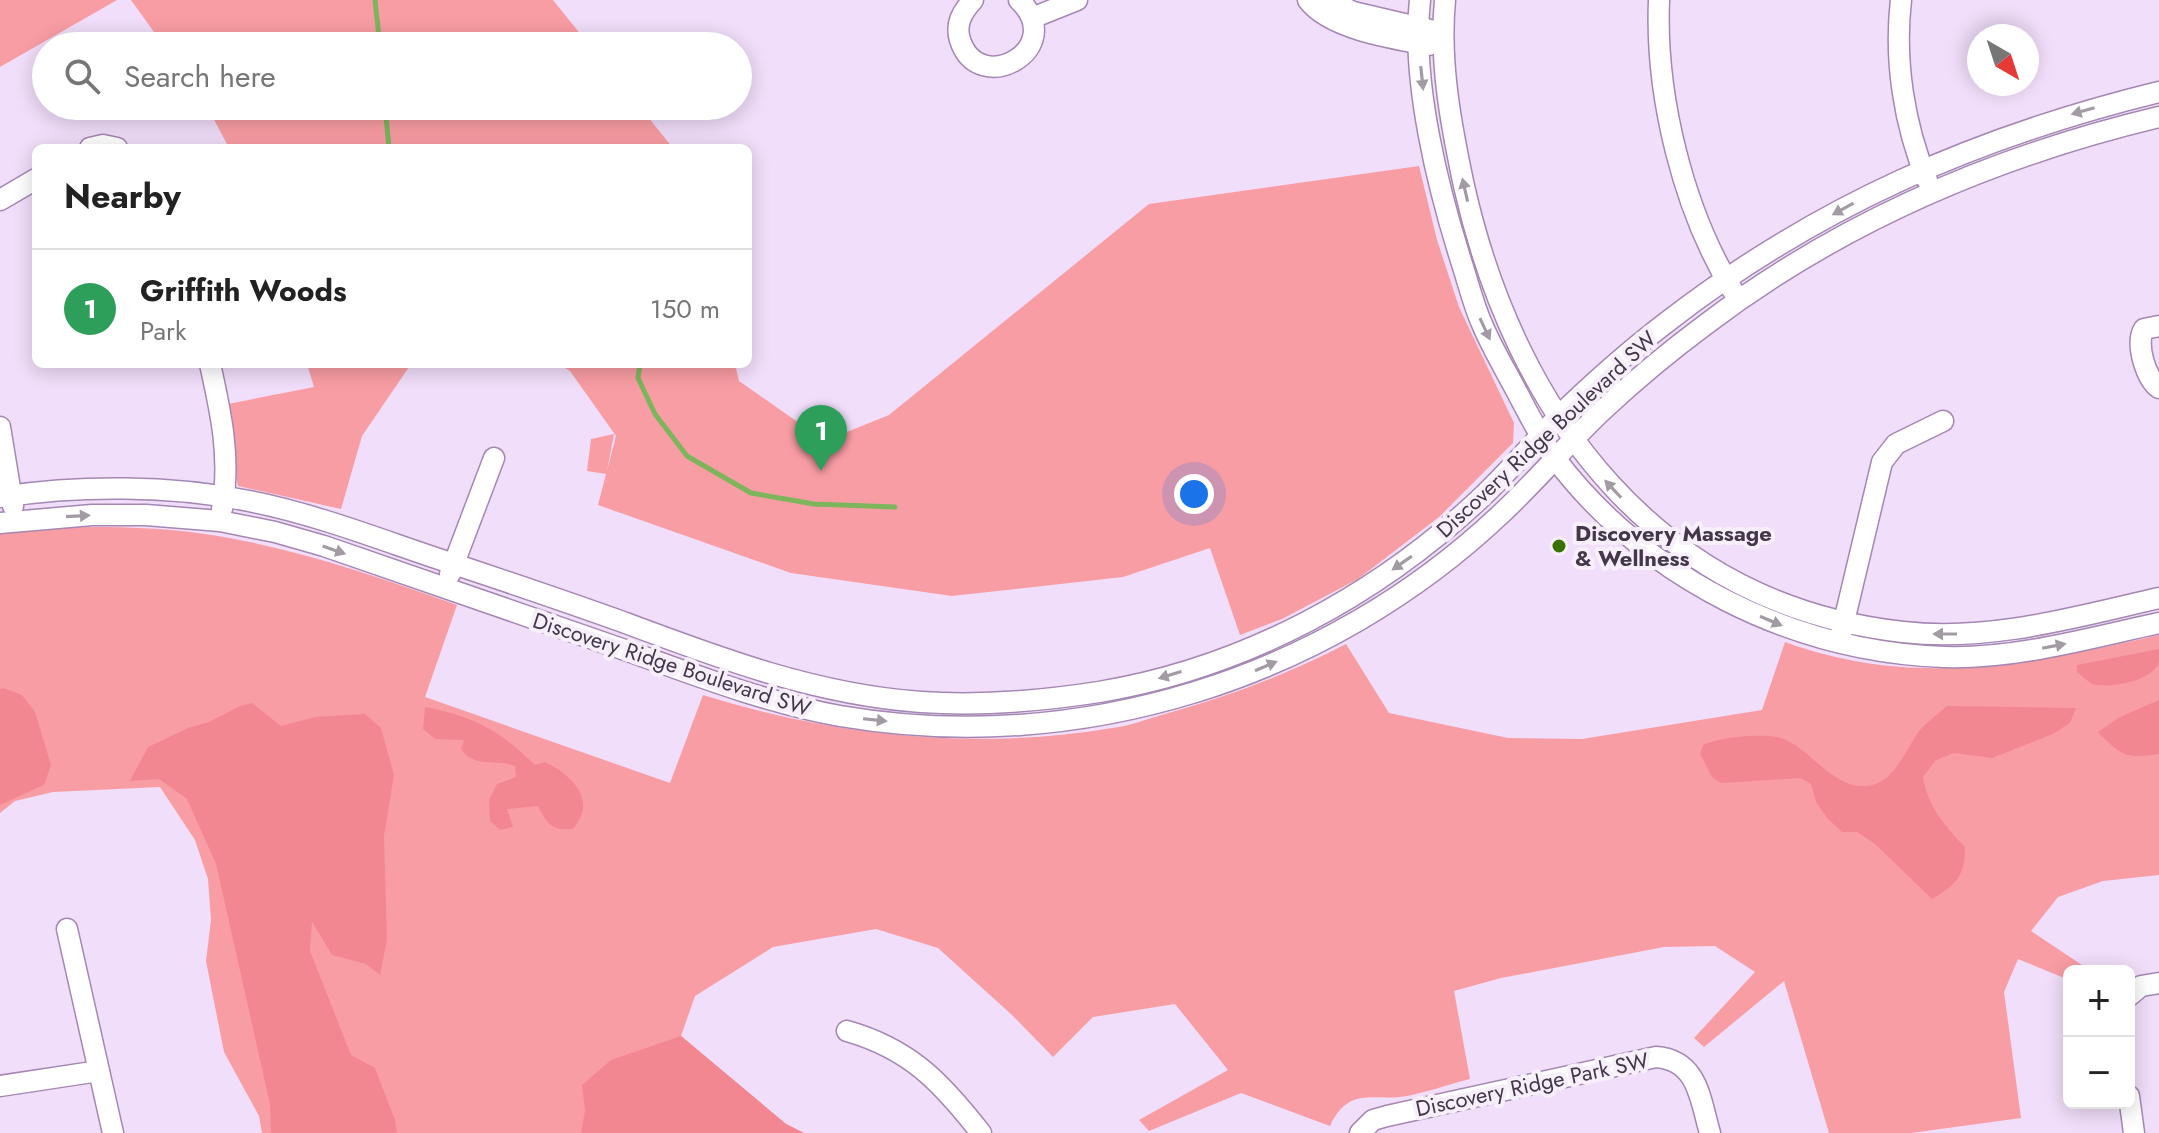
<!DOCTYPE html>
<meta charset="utf-8">
<style>
:root{--surface:#fff;--page:#f2f2f2;--text:#222;--muted:#767676;--line:#e0e0e0;--accent:#397201}
body{margin:0;font-family:Jost,sans-serif;background:var(--page);color:var(--text)}
.controls{position:absolute;right:24px;bottom:24px;display:grid;overflow:hidden;border-radius:12px;box-shadow:0 4px 20px #0003}
.controls button{width:72px;height:72px;display:grid;place-items:center;padding:0;border:0;border-bottom:2px solid var(--line);background:var(--surface);color:var(--text);font:40px sans-serif}
.compass{position:absolute;left:1967px;top:24px;width:72px;height:72px;border-radius:50%;background:var(--surface);box-shadow:0 4px 20px #0003;rotate:141deg}
.you{position:absolute;left:1194px;top:494px;width:28px;height:28px;margin:-20px;border:6px solid #fff;border-radius:50%;background:#1a73e8;box-shadow:0 0 0 12px #1a73e833}
.badge{display:grid;place-items:center;width:52px;height:52px;border-radius:50%;background:var(--accent);color:#fff;font-size:26px;font-weight:700}
.pin{position:absolute;translate:-50% -66px;filter:drop-shadow(0 2px 4px #0008)}
.pin::after{content:'';position:absolute;top:42px;width:28px;height:24px;background:inherit;clip-path:polygon(0 0,100% 0,50% 100%)}
.list{margin:0;padding:0;list-style:none}
h2{display:flex;justify-content:space-between;align-items:center;height:104px;margin:0;padding:0 32px;font-size:34px}
h2 small{font-size:26px;font-weight:400;color:var(--muted)}
.list li{display:grid;grid-template-columns:52px 1fr auto;gap:24px;align-items:center;box-sizing:border-box;height:120px;padding:0 32px;border-top:2px solid var(--line)}
.list b{display:block;font-size:30px;white-space:nowrap}
.list p{margin:0;font-size:26px;white-space:nowrap;color:var(--muted)}
.list em{font-size:26px;font-style:normal;color:var(--muted)}
.icon{flex:none;width:44px;height:44px;fill:none;stroke:currentColor;stroke-width:2;stroke-linecap:round;stroke-linejoin:round}
.map{position:relative;flex:none;width:2159px;height:1133px;overflow:hidden}
.search{position:absolute;background:var(--surface);box-shadow:0 4px 20px #0003;left:32px;top:32px;width:720px;height:88px;display:flex;align-items:center;gap:20px;box-sizing:border-box;padding:0 28px;border-radius:44px;color:var(--muted);font-size:30px}
.panel{position:absolute;background:var(--surface);box-shadow:0 4px 20px #0003;left:32px;top:144px;width:720px;height:224px;border-radius:12px}
.map>svg:first-child{display:block}
</style>
<div class="map">
<svg width="2159" height="1133" viewBox="0 0 2159 1133">
<rect width="100%" height="100%" fill="#f1defa"/>
<g fill="#f99da4">
<path d="M0 0H117L0 67Z"/>
<path d="M131 0H553L590 46H164Z"/>
<path d="M207 106H639L673 148H229Z"/>
<path d="M1419 166 1437 240 1459 307 1514 423 1513 443 1439 517 1358 579 1282 619 1240 635 1210 548 1123 577 952 596 791 573 598 505 606 474 587 471 591 439 614 434 607 471 616 436 570 371 559 364H735L739 381 799 423 832 438 889 415 1149 204Z"/>
<path d="M307 364H415L409 367 362 436 341 509 238 486 223 405 314 387Z"/>
<path d="M71 527C115 527 161 527 205 534 292 547 374 575 457 605L425 697 670 783 703 695C835 736 975 751 1112 728 1130 726 1147 719 1165 714 1228 697 1288 674 1346 644L1389 713 1508 738 1582 739 1762 710 1785 642C1914 689 2031 664 2159 635V875L2103 881 2058 897 2031 931 2091 971H2069V980L2018 959 2004 992 2021 1118 1911 1133H1829L1784 981 1704 1047 1694 1038 1755 972 1715 946 1664 947 1501 978 1454 991 1470 1079C1449 1084 1428 1092 1407 1096 1374 1102 1349 1085 1330 1126L1241 1093 1149 1131 1139 1120 1228 1070 1175 1004 1093 1017 1053 1057 1012 1015 938 948 876 929 773 947 695 996 681 1036 786 1124 804 1133H262L259 1116 224 1052 206 961 211 920 208 879 195 840 160 787 53 792 15 801 0 813V534Z"/>
</g>
<g fill="#f38791">
<path d="M2159 649C2159 653 2159 658 2159 662 2153 681 2110 689 2093 684 2088 682 2082 676 2077 672V665Z"/>
<path d="M3 688 22 695 35 712 51 765 44 785 0 805V689Z"/>
<path d="M2159 700V754C2126 759 2121 756 2098 732L2120 717Z"/>
<path d="M252 703 281 726 315 717 365 714 381 728 394 775 384 836 387 940 380 975 366 964 332 955 312 922 310 951 351 1055 375 1068 395 1120 397 1133H271L270 1104 216 864 187 799 159 779 130 781 148 747 188 728 209 722 240 706Z"/>
<path d="M1947 706 2076 708 2070 723 2053 734 1992 758 1954 753 1936 760 1923 777C1928 807 1944 825 1965 847 1965 876 1956 885 1932 899L1875 844 1857 832H1842L1828 819 1816 802 1811 784 1800 778 1721 783 1712 777 1700 754 1703 745C1720 737 1762 733 1781 738 1810 746 1839 800 1878 783 1898 774 1907 747 1920 730 1928 721 1938 714 1947 706Z"/>
<path d="M425 707C473 716 501 731 535 765L545 762C572 775 598 800 573 829 552 831 546 823 538 806L507 809 513 827 500 830 490 821 489 800 497 784 516 777 515 766C495 758 474 769 461 749L464 740 435 739 423 729Z"/>
<path d="M681 1036 786 1124 804 1133H581L585 1111 582 1085 611 1060Z"/>
</g>
<g fill="none" stroke-linecap="round" stroke-linejoin="round">
<g stroke="#7db55d" stroke-width="5">
<path d="M375 0 380 46"/>
<path d="M385 106 389 148"/>
<path d="M640 364 638 378 655 414 687 456 751 493 814 504 895 507"/>
</g>
<defs>
<g id="street">
<path d="M973 0C962 12 955 24 960 40 979 99 1069 48 1019 0"/>
<path d="M1308 0C1329 29 1395 39 1429 45"/>
<path d="M1329 0 1353 12 1430 30"/>
<path d="M1420 0C1411 81 1438 189 1463 267 1469 286 1474 306 1482 324 1492 348 1506 371 1518 394 1529 415 1540 437 1554 457 1646 579 1793 652 1945 657 2017 659 2089 638 2159 623"/>
<path d="M1445 0C1439 62 1451 125 1464 186 1515 413 1657 605 1903 632 1990 642 2075 617 2159 598"/>
<path d="M1659 0C1655 95 1683 210 1733 291"/>
<path d="M1901 0C1894 60 1904 125 1927 180"/>
<path d="M1032 18 1077 0"/>
<path d="M90 148 103 145 117 148"/>
<path d="M0 200 36 179"/>
<path d="M2159 326 2144 329C2135 343 2146 379 2159 388"/>
<path d="M210 364C221 413 231 459 222 509"/>
<path d="M0 427 13 506"/>
<path d="M0 497C80 485 170 485 249 501 320 515 386 542 454 564 511 583 567 602 623 622 719 658 817 695 921 702 979 706 1041 701 1099 692 1244 668 1379 595 1485 494 1511 469 1534 442 1559 416 1593 383 1629 351 1667 322 1817 206 1976 137 2159 92"/>
<path d="M0 523 92 515H146L220 521 275 532 324 546C424 581 524 616 625 650 695 675 767 703 840 716 1079 757 1327 679 1502 513 1537 480 1568 443 1603 410 1635 380 1670 351 1705 325 1839 223 1996 156 2159 117"/>
<path d="M450 574 494 458"/>
<path d="M1841 634 1882 462 1896 444 1943 421"/>
<path d="M67 929 113 1133"/>
<path d="M2129 996 2141 986 2159 983"/>
<path d="M847 1031C910 1049 941 1082 981 1133"/>
<path d="M0 1086 99 1071"/>
<path d="M2129 1096 2134 1133"/>
<path d="M1360 1133 1373 1120 1387 1116 1656 1057C1698 1060 1700 1099 1710 1133"/>
</g>
</defs>
<use href="#street" stroke="#a587b3" stroke-width="23"/>
<use href="#street" stroke="#fff" stroke-width="20"/>
</g>
<defs><path id="oneway-solid" d="M-6-.8H1V-3.2L6.5 0L1 3.2V.8H-6Z" transform="scale(2)"/></defs>
<g fill="#a29ba4">
<use href="#oneway-solid" transform="translate(1422 78) rotate(84)"/>
<use href="#oneway-solid" transform="translate(2083 111) rotate(164)"/>
<use href="#oneway-solid" transform="translate(1465 190) rotate(-103)"/>
<use href="#oneway-solid" transform="translate(1843 209) rotate(151)"/>
<use href="#oneway-solid" transform="translate(1485 329) rotate(65)"/>
<use href="#oneway-solid" transform="translate(1613 489) rotate(-133)"/>
<use href="#oneway-solid" transform="translate(78 516) rotate(-3)"/>
<use href="#oneway-solid" transform="translate(334 550) rotate(19)"/>
<use href="#oneway-solid" transform="translate(1402 563) rotate(145)"/>
<use href="#oneway-solid" transform="translate(1771 621) rotate(23)"/>
<use href="#oneway-solid" transform="translate(1945 634) rotate(180)"/>
<use href="#oneway-solid" transform="translate(2054 646) rotate(-11)"/>
<use href="#oneway-solid" transform="translate(1266 666) rotate(-23)"/>
<use href="#oneway-solid" transform="translate(1170 675) rotate(163)"/>
<use href="#oneway-solid" transform="translate(875 720) rotate(6)"/>
</g>
<circle fill="#397201" stroke="#f7f0fa" stroke-width="3" cx="1559" cy="546" r="8"/>
<g text-anchor="middle" stroke-width="8" stroke-linejoin="round" paint-order="stroke">
<g font-size="22" fill="#44374a" stroke="#f7f0fa">
<text transform="translate(1546 434) rotate(-43)" y="8">Discovery Ridge Boulevard SW</text>
<text transform="translate(672 664) rotate(18)" y="8">Discovery Ridge Boulevard SW</text>
<text transform="translate(1532 1084) rotate(-12)" y="8">Discovery Ridge Park SW</text>
</g>
<g font-size="22" font-weight="bold" fill="#44374a" stroke="#f7f0fa" text-anchor="start">
<text x="1575" y="541">Discovery Massage<tspan x="1575" dy="25">&amp; Wellness</tspan></text>
</g>
</g>
</svg>
<div class="controls">
<button>+</button>
<button>−</button>
</div>
<svg class="compass" viewBox="-18 -18 36 36"><path d="M0-13l5 13h-10z" fill="#e53935"/><path d="M0 13l5-13h-10z" fill="#767676"/></svg>
<div class="you"></div>
<div class="pin badge" style="left:821px;top:471px;background:#2e9e5b">1</div>
<div class="search"><svg class="icon" aria-label="search" viewBox="0 0 24 24"><circle cx="10" cy="10" r="6"/><path d="M15 15l6 6"/></svg>Search here</div>
<section class="panel">
<h2>Nearby<small></small></h2>
<ul class="list">
<li><span class="badge" style="background:#2e9e5b">1</span><div><b>Griffith Woods</b><p>Park</p></div><em>150 m</em></li>
</ul>
</section>
</div>
